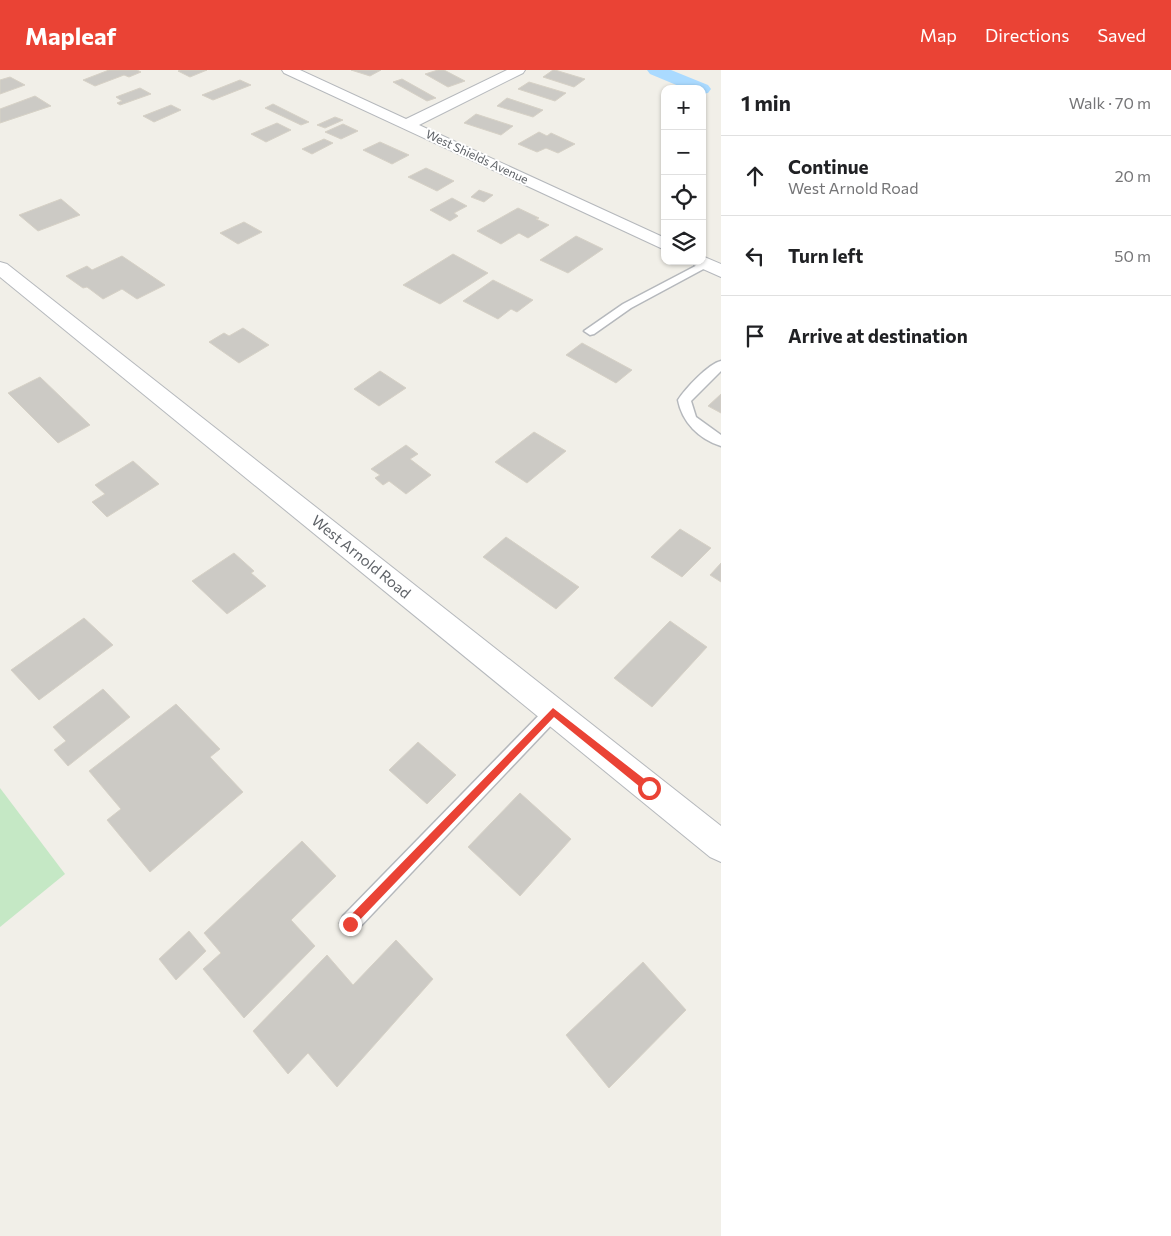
<!DOCTYPE html>
<meta charset="utf-8">
<style>
:root{--surface:#fff;--page:#f2f2f2;--text:#202124;--muted:#757577;--line:#e0e0e0;--accent:#ea4335}
body{margin:0;font-family:Commissioner,sans-serif;background:var(--page);color:var(--text)}
.controls{position:absolute;right:15px;top:15px;display:grid;overflow:hidden;border-radius:10px;box-shadow:0 1px 4px #0004}
.controls button{width:45px;height:45px;display:grid;place-items:center;padding:0;border:0;border-bottom:1px solid var(--line);background:var(--surface);color:var(--text);font:25px sans-serif}
.stop{position:absolute;width:15px;height:15px;margin:-11px;border:4px solid #ea4335;border-radius:50%;background:#fff}
.stop.end{background:#ea4335;border-color:#fff;box-shadow:0 1px 5px #0008}
.list{margin:0;padding:0;list-style:none}
h2{display:flex;justify-content:space-between;align-items:center;height:65px;margin:0;padding:0 20px;font-size:21px}
h2 small{font-size:16px;font-weight:400;color:var(--muted)}
.list li{display:grid;grid-template-columns:32px 1fr auto;gap:15px;align-items:center;box-sizing:border-box;height:80px;padding:0 20px;border-top:1px solid var(--line)}
.list b{display:block;font-size:19px;white-space:nowrap}
.list p{margin:0;font-size:16px;white-space:nowrap;color:var(--muted)}
.list em{font-size:16px;font-style:normal;color:var(--muted)}
.icon{flex:none;width:28px;height:28px;fill:none;stroke:currentColor;stroke-width:2;stroke-linecap:round;stroke-linejoin:round}
.map{position:relative;flex:none;width:721px;height:1166px;overflow:hidden}
header{display:flex;align-items:center;gap:30px;box-sizing:border-box;height:70px;padding:0 25px;background:var(--accent);color:#fff}
header strong{font-size:24px}
nav{display:flex;gap:28px;margin-inline-start:auto;font-size:18px}
main{display:flex}
aside{flex:1;background:var(--surface)}
.map>svg:first-child{display:block}
</style>
<header>
<strong>Mapleaf</strong>
<nav><a>Map</a><a>Directions</a><a>Saved</a></nav>
</header>
<main>
<div class="map">
<svg width="721" height="1166" viewBox="0 0 721 1166">
<rect width="100%" height="100%" fill="#f1efe8"/>
<path fill="#c5e8c5" d="M0 718 65 804 0 857Z"/>
<g fill="none" stroke-linecap="round" stroke-linejoin="round">
<path fill="#aadaff" fill-rule="evenodd" d="M647 0H671L708 15 711 19 708 23 702 24V19H686L650 4Z"/>
</g>
<g fill="#cccac5" stroke="#d6d1c6">
<path d="M109 0H137L141 2 129 7 124 5 95 16 83 10Z"/>
<path d="M181 0H207L190 7 178 1Z"/>
<path d="M351 0H381L370 6Z"/>
<path d="M438 0H444L465 11 448 17 425 4Z"/>
<path d="M553 0H555L585 9 574 17 543 7Z"/>
<path d="M10 7 25 15 0 24V10Z"/>
<path d="M402 9 436 28 427 31 393 12Z"/>
<path d="M240 10 251 15 213 30 202 25Z"/>
<path d="M529 12 566 23 555 31 518 19Z"/>
<path d="M140 18 151 24 120 35 117 33 122 31 116 27Z"/>
<path d="M35 26 51 36 0 53V39Z"/>
<path d="M507 28 543 40 533 47 497 36Z"/>
<path d="M273 34 309 52 301 55 265 38Z"/>
<path d="M171 35 181 40 154 52 143 46Z"/>
<path d="M476 44 513 56 501 65 464 53Z"/>
<path d="M335 47 343 50 325 58 317 55Z"/>
<path d="M277 53 291 60 266 72 251 64Z"/>
<path d="M343 54 358 61 341 69 325 62Z"/>
<path d="M539 62 547 66 551 63 575 74 558 83 546 78 537 82 518 74Z"/>
<path d="M324 69 333 73 312 84 302 79Z"/>
<path d="M380 72 409 85 392 94 363 80Z"/>
<path d="M426 98 454 111 437 121 408 107Z"/>
<path d="M479 120 493 125 484 132 471 127Z"/>
<path d="M452 128 467 136 454 143 458 146 450 151 430 140Z"/>
<path d="M61 129 80 145 38 161 19 145Z"/>
<path d="M518 138 539 148 536 149 549 155 528 168 519 163 501 174 477 161Z"/>
<path d="M244 152 262 162 238 174 220 163Z"/>
<path d="M576 166 603 179 568 203 540 190Z"/>
<path d="M453 184 488 203 440 234 403 215Z"/>
<path d="M122 186 165 215 137 229 122 219 103 229 87 217 83 218 66 206 87 196 92 200Z"/>
<path d="M493 210 533 230 517 242 511 239 498 249 463 231Z"/>
<path d="M243 258 269 275 239 293 209 272 224 263 229 266Z"/>
<path d="M582 273 632 300 616 313 566 285Z"/>
<path d="M380 301 406 318 379 336 354 319Z"/>
<path d="M40 307 90 355 58 373 8 323Z"/>
<path d="M721 324V343L708 336Z"/>
<path d="M534 362 566 381 527 413 495 392Z"/>
<path d="M406 375 418 384 410 389 431 405 406 424 389 411 383 415 375 408 380 405 371 399Z"/>
<path d="M133 391 159 414 107 447 92 432 105 424 95 415Z"/>
<path d="M680 459 711 478 682 507 651 487Z"/>
<path d="M506 467 579 517 556 539 483 487Z"/>
<path d="M234 483 254 501 251 503 266 516 227 544 192 511Z"/>
<path d="M721 493V512L710 505Z"/>
<path d="M84 548 113 575 39 630 11 600Z"/>
<path d="M670 551 707 577 652 637 614 608Z"/>
<path d="M103 619 130 647 68 696 54 680 66 671 53 657Z"/>
<path d="M176 634 220 679 210 687 243 722 150 802 107 750 121 739 89 701Z"/>
<path d="M418 672 456 705 427 734 389 700Z"/>
<path d="M520 723 571 769 520 826 468 777Z"/>
<path d="M302 771 336 806 291 850 315 876 244 948 203 899 221 883 204 863Z"/>
<path d="M189 861 206 881 176 910 159 889Z"/>
<path d="M396 870 433 909 337 1017 308 983 288 1004 253 961 327 885 353 915Z"/>
<path d="M643 892 686 940 609 1018 566 965Z"/>
</g>
<g fill="none" stroke-linecap="round" stroke-linejoin="round">
<defs>
<g id="service">
<path d="M705 191 709 192 710 194 709 196 631 238 594 264 590 265 584 261 623 234Z"/>
<path d="M721 291V301L691 331 696 347 721 365V376C699 369 682 352 678 330 685 319 708 294 721 291Z"/>
<path d="M553 634 559 637 562 642 559 647 357 860 350 863 343 860 340 853 343 846 547 637Z"/>
</g>
<g id="minor">
<path d="M282 0H300L406 49 507 0H525L523 3 419 55 665 168V180L284 3Z"/>
<path d="M702 186 721 194V207L694 195 691 191H702Z"/>
<path d="M0 192 7 194 721 756V792L710 787 0 207Z"/>
</g>
</defs>
<use href="#service" stroke="#b5b8bc" stroke-width="3"/>
<use href="#minor" stroke="#b5b8bc" stroke-width="2"/>
<use href="#service" fill="#fff" fill-rule="evenodd"/>
<use href="#minor" fill="#fff" fill-rule="evenodd"/>
</g>
<path fill="#ea4335" d="M553 638 652 715V721H645L554 647 353 857H346V850Z"/>
<g text-anchor="middle" stroke-width="4" stroke-linejoin="round" paint-order="stroke">
<g font-size="12" fill="#5f6368" stroke="#fff">
<text transform="translate(477 87) rotate(25)" y="4">West Shields Avenue</text>
</g>
<g font-size="15" fill="#5f6368" stroke="#fff">
<text transform="translate(361 487) rotate(39)" y="5">West Arnold Road</text>
</g>
</g>
</svg>
<div class="controls">
<button>+</button>
<button>−</button>
<button><svg class="icon" aria-label="locate" viewBox="0 0 24 24"><circle cx="12" cy="12" r="6"/><path d="M12 2v4M12 18v4M2 12h4M18 12h4"/></svg></button>
<button><svg class="icon" aria-label="layers" viewBox="0 0 24 24"><path d="M12 4l9 5-9 5-9-5zM3 14l9 5 9-5"/></svg></button>
</div>
<div class="stop" style="left:649px;top:718px"></div>
<div class="stop end" style="left:350px;top:854px"></div>
</div>
<aside>
<h2>1 min<small>Walk · 70 m</small></h2>
<ul class="list">
<li><svg class="icon" aria-label="ahead" viewBox="0 0 24 24"><path d="M12 20V5M6 11l6-6 6 6"/></svg><div><b>Continue</b><p>West Arnold Road</p></div><em>20 m</em></li>
<li><svg class="icon" aria-label="left" viewBox="0 0 24 24"><path d="M17 20v-9H6M10 6l-5 5 5 5"/></svg><div><b>Turn left</b></div><em>50 m</em></li>
<li><svg class="icon" aria-label="arrive" viewBox="0 0 24 24"><path d="M6 21V4h12l-3 4 3 4H6"/></svg><div><b>Arrive at destination</b></div></li>
</ul>
</aside>
</main>
